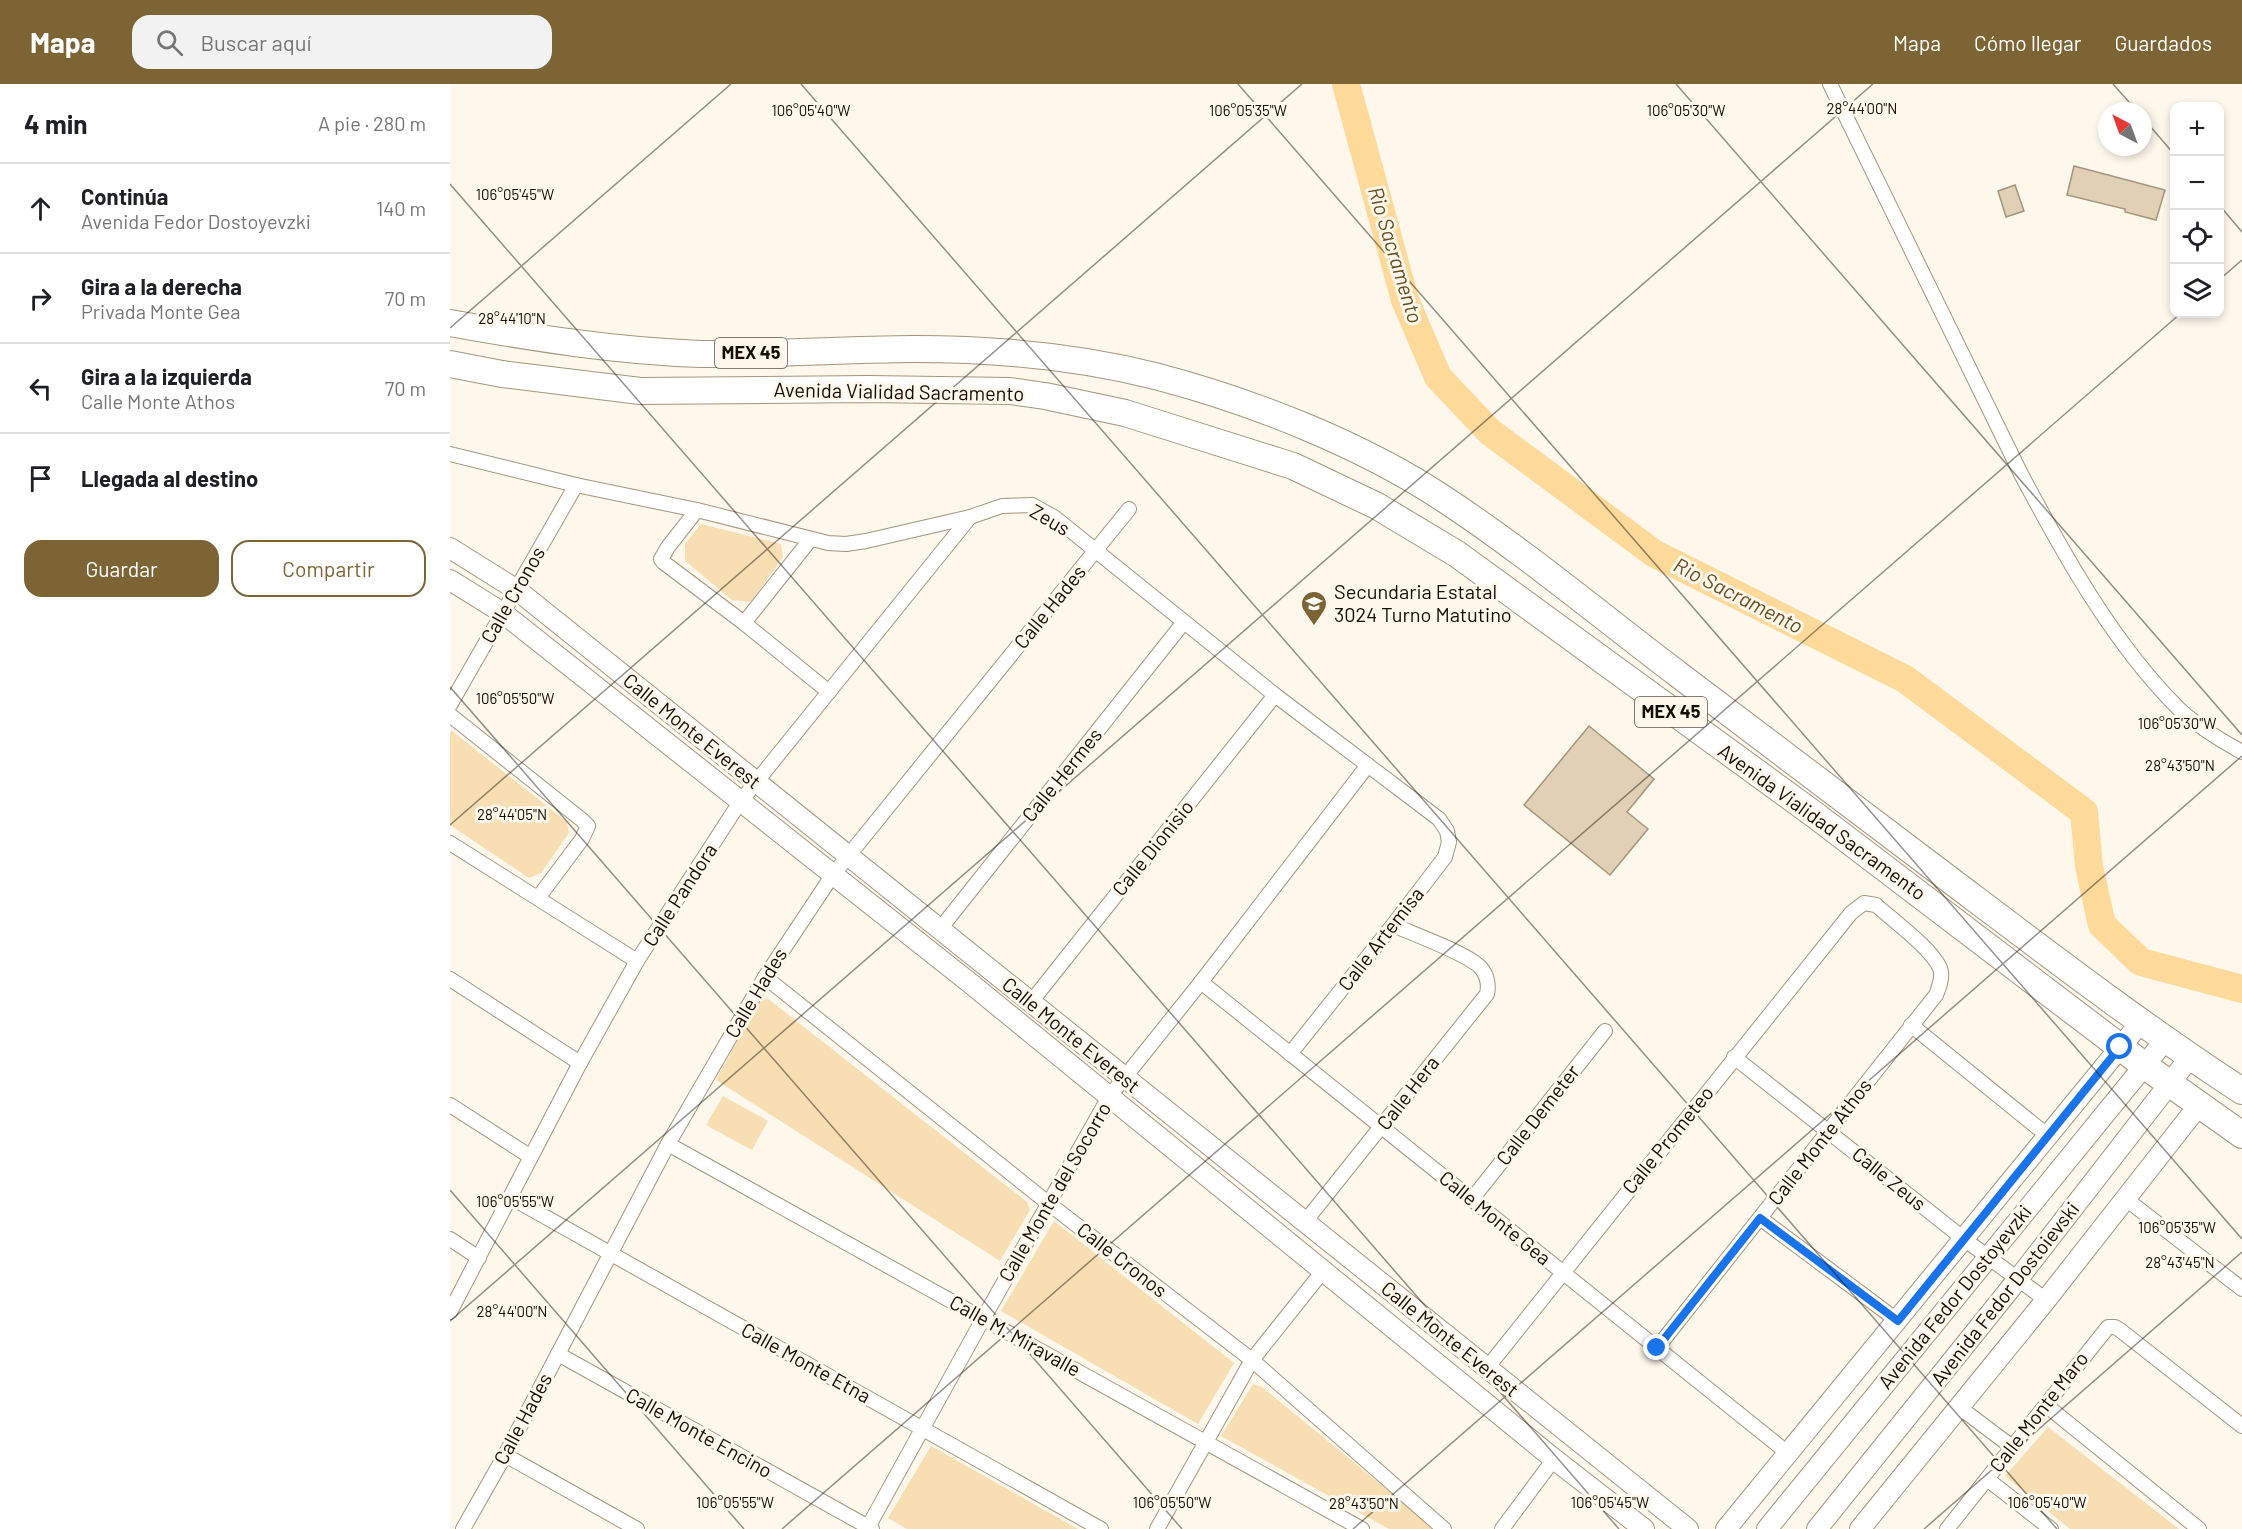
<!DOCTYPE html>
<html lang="es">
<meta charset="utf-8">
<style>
:root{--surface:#fff;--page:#f2f2f2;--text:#202124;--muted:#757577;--line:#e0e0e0;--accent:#7d6435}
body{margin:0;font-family:Barlow,sans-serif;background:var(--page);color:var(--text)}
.controls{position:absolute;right:18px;top:18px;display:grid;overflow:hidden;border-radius:12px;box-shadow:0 3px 9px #0003}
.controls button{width:54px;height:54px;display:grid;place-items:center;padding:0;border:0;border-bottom:2px solid var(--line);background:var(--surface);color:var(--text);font:30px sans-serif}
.compass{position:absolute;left:1648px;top:18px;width:54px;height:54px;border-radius:50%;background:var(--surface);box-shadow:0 3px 9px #0003;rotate:319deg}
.stop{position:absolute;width:18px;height:18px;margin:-14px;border:4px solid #1a73e8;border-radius:50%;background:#fff}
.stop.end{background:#1a73e8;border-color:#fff;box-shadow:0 2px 6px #0008}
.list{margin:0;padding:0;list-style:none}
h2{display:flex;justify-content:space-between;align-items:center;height:78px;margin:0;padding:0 24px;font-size:26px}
h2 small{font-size:20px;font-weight:400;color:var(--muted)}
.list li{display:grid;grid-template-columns:39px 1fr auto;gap:18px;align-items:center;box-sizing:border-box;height:90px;padding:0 24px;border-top:2px solid var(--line)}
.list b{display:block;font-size:22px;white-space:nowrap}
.list p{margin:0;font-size:20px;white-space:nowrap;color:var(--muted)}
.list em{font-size:20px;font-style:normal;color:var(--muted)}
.actions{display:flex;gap:12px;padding:18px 24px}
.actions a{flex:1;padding:14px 0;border:2px solid var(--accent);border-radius:18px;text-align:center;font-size:21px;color:var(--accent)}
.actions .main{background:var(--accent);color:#fff}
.icon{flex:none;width:33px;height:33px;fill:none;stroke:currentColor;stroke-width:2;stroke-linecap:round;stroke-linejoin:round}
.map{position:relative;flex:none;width:1792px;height:1445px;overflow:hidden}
header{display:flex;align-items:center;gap:36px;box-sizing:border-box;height:84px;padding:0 30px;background:var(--accent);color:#fff}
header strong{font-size:28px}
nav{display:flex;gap:33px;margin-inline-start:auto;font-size:21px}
.search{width:420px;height:54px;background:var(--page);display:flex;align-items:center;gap:15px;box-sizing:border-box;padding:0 21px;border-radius:18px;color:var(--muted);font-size:22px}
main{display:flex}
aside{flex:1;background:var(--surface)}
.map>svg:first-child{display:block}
</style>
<header>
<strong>Mapa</strong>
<div class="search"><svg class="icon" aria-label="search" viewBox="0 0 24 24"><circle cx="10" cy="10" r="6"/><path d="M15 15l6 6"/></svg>Buscar aquí</div>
<nav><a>Mapa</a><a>Cómo llegar</a><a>Guardados</a></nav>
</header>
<main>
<aside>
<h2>4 min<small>A pie · 280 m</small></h2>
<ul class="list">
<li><svg class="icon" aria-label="ahead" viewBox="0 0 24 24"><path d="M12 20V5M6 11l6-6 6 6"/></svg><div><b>Continúa</b><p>Avenida Fedor Dostoyevzki</p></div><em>140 m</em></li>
<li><svg class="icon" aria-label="right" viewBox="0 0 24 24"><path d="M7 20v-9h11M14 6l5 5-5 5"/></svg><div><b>Gira a la derecha</b><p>Privada Monte Gea</p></div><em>70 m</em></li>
<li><svg class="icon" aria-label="left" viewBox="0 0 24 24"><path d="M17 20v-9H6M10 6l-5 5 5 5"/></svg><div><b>Gira a la izquierda</b><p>Calle Monte Athos</p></div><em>70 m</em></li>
<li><svg class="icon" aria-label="arrive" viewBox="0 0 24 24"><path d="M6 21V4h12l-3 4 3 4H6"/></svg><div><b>Llegada al destino</b></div></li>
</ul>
<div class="actions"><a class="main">Guardar</a><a>Compartir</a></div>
</aside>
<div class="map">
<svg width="1792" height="1445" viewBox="0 0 1792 1445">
<rect width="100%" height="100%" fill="#fef7ec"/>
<g fill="#f7deb3">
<path d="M251 440 331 460 333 473 301 518 282 516 235 477V460Z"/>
<path d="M2 647 117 738 119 749 91 789 79 794 0 741V648Z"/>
<path d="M317 914 577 1118 580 1126 550 1177 266 996 308 919Z"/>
<path d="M273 1012 318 1037 302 1066 256 1041Z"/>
<path d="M604 1137 784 1279 748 1340 551 1227Z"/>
<path d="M803 1300 812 1303 985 1445H939L771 1352Z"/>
<path d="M1598 1343 1729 1445H1620L1555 1392Z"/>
<path d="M481 1362 628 1445H457L438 1434Z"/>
</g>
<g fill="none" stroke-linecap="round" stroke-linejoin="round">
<path stroke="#fdd99a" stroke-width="28" d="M896 0 955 216 988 293 1040 348 1205 470 1455 595 1634 728 1639 782 1652 841 1691 878 1792 905"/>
</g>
<g fill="#e0d0b5" stroke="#a4957b" stroke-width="1.5">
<path d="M1624 82 1715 106 1706 136 1675 128V125L1617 111Z"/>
<path d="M1565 101 1574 127 1556 133 1548 107Z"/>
<path d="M1139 642 1204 695 1177 728 1198 745 1160 791 1074 721Z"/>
</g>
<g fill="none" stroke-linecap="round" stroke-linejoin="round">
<defs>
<g id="street">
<path d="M1380 0 1571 390C1614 471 1663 559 1728 624 1746 641 1770 656 1792 668"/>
<path d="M0 370 126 401 247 426 378 459 396 460 416 457 520 433 552 422 582 421 604 433 825 611 989 735 997 747 999 758 995 773 943 841 840 970"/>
<path d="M247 426 218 463 211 475 213 478 294 539 379 608"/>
<path d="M294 539 360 456"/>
<path d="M0 621 126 401"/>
<path d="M0 631 132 736 138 742 132 755 88 814"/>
<path d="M0 759 187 877"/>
<path d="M490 845 734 538"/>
<path d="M315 893 598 1119 802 1276 994 1445"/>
<path d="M0 895 130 979"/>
<path d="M751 898 1339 1370"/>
<path d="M581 918 825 611"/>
<path d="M1461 941 1598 1052"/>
<path d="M1284 973 1514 1155 1596 1216"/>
<path d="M0 1021 81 1073"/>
<path d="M218 1060 912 1445"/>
<path d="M60 1113 651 1445"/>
<path d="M1022 1115 1155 947"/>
<path d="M1676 1115 1792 1205"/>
<path d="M1310 1134 1448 1237"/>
<path d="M854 1139 1037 910C1039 901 1037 891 1031 884 1019 870 963 850 943 841"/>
<path d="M0 1155 29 1174"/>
<path d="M0 1228 130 979 187 877 290 718 520 433"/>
<path d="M108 1270 422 1445"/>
<path d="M1037 1284 1401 829 1414 819 1426 821C1441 835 1488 869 1491 888 1492 896 1489 903 1486 911L1207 1264"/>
<path d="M1597 1322 1749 1445"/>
<path d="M1509 1323 1562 1363"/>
<path d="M55 1371 187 1445"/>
<path d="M1537 1395 1601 1445"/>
<path d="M13 1445 55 1371 218 1060 315 893 382 792 679 425"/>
<path d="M417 1445 533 1235 659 1013 751 898 918 681"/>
<path d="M707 1445 802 1276 873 1187"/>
<path d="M1052 1445 1104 1375"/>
<path d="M1497 1445 1658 1243H1665L1670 1246 1792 1342"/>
</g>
<g id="secondary">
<path d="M0 464 67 506 1238 1445"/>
<path d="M0 496 53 529 520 899 1104 1375 1194 1445"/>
<path d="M1276 1445 1691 938"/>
<path d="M1317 1445 1716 955"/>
<path d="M1367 1445 1568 1195 1741 972"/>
<path d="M1410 1445 1596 1216 1749 1021"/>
</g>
<g id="highway">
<path d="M0 239C84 254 166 267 251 270 322 271 393 265 464 265 546 265 626 272 705 292 801 317 911 360 994 415 1076 469 1151 532 1229 591 1326 665 1423 738 1520 811 1609 878 1698 946 1792 1007"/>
<path d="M0 280 52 290 190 307 419 305 560 307 595 312 675 329 843 382 927 422 1007 470 1365 731 1695 982 1792 1051"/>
</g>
</defs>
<use href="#street" stroke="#a4957c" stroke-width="16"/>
<use href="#secondary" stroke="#a4957c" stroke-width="22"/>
<use href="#highway" stroke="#a4957c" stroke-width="28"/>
<use href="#street" stroke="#fff" stroke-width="14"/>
<use href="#secondary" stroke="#fff" stroke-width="20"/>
<use href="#highway" stroke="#fff" stroke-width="26"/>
</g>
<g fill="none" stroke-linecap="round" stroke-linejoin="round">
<path stroke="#1a73e8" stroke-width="8" d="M1207 1264 1310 1134 1448 1237 1670 963"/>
</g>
<path fill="none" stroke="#130d05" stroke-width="1.5" stroke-opacity="0.45" d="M351 0 1607 1445M788 0 1792 1155M1226 0 1792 651M1663 0 1687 27M1693 34 1724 70M0 100 1169 1445M1770 122 1792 148M1770 195 1792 176M0 244 281 0M0 603 732 1445M0 741 852 0M0 1106 294 1445M0 1237 1423 0M332 1445 1730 230M903 1445 1792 672M1474 1445 1792 1168"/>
<defs>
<symbol id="school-pin" viewBox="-11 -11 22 30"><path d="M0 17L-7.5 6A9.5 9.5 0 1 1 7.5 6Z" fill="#7d6435" stroke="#fef7ec"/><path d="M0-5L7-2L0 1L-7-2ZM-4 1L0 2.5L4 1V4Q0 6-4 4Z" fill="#fff"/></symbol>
</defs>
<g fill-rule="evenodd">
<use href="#school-pin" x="849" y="505" width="30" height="40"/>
</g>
<g text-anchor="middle" stroke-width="6" stroke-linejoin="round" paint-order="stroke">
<g fill="#fef7ec" stroke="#5a534a" stroke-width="1.5">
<rect x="265" y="254" width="72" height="30" rx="4.5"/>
<rect x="1185" y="613" width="72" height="30" rx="4.5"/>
</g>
<g font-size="18" font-weight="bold" fill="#130d05">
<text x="301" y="275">MEX 45</text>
<text x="1221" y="634">MEX 45</text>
</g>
<g font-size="20" fill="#130d05" stroke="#fef7ec">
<text transform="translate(449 308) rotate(1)" y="7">Avenida Vialidad Sacramento</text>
<text transform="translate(600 436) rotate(30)" y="7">Zeus</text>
<text transform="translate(63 511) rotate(-60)" y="7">Calle Cronos</text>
<text transform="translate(600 523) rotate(-51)" y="7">Calle Hades</text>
<text transform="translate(242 647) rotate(39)" y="7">Calle Monte Everest</text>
<text transform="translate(612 691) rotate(-51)" y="7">Calle Hermes</text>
<text transform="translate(1372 738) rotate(36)" y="7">Avenida Vialidad Sacramento</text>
<text transform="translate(703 764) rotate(-51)" y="7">Calle Dionisio</text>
<text transform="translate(230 811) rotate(-57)" y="7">Calle Pandora</text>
<text transform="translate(931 855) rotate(-52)" y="7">Calle Artemisa</text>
<text transform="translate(306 909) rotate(-59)" y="7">Calle Hades</text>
<text transform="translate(621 951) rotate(39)" y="7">Calle Monte Everest</text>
<text transform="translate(958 1009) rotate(-52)" y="7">Calle Hera</text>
<text transform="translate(1088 1031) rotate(-52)" y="7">Calle Demeter</text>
<text transform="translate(1218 1056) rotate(-51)" y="7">Calle Prometeo</text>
<text transform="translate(1370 1058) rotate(-52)" y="7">Calle Monte Athos</text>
<text transform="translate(1439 1095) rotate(39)" y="7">Calle Zeus</text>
<text transform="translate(605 1108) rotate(-60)" y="7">Calle Monte del Socorro</text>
<text transform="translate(1045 1134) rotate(39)" y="7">Calle Monte Gea</text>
<text transform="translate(672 1176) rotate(38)" y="7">Calle Cronos</text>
<text transform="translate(1555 1210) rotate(-52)" y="7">Avenida Fedor Dostoievski</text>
<text transform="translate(1505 1213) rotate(-51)" y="7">Avenida Fedor Dostoyevzki</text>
<text transform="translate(565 1252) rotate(29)" y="7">Calle M. Miravalle</text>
<text transform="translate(1000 1255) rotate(39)" y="7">Calle Monte Everest</text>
<text transform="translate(356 1279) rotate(29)" y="7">Calle Monte Etna</text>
<text transform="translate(1589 1328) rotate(-52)" y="7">Calle Monte Maro</text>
<text transform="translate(73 1335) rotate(-62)" y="7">Calle Hades</text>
<text transform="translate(249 1349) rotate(29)" y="7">Calle Monte Encino</text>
</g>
<g font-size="20" fill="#130d05" stroke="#fef7ec" text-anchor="start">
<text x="884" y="515">Secundaria Estatal<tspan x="884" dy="23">3024 Turno Matutino</tspan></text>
</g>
<g font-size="21" font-style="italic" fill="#664e1f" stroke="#fef7ec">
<text transform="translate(945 171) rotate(73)" y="7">Rio Sacramento</text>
<text transform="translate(1288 512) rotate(27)" y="7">Rio Sacramento</text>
</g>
</g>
<g font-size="15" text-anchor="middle" fill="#130d05" stroke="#fef7ec" stroke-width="6" stroke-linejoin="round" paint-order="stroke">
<text x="1412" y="30">28°44'00"N</text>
<text x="361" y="32">106°05'40"W</text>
<text x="798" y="32">106°05'35"W</text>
<text x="1236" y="32">106°05'30"W</text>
<text x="65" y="116">106°05'45"W</text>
<text x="62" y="240">28°44'10"N</text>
<text x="65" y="620">106°05'50"W</text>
<text x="1727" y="645">106°05'30"W</text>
<text x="1730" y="687">28°43'50"N</text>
<text x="62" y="736">28°44'05"N</text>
<text x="65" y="1123">106°05'55"W</text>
<text x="1727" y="1149">106°05'35"W</text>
<text x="1730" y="1184">28°43'45"N</text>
<text x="62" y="1233">28°44'00"N</text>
<text x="285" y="1424">106°05'55"W</text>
<text x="722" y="1424">106°05'50"W</text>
<text x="1160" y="1424">106°05'45"W</text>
<text x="1597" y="1424">106°05'40"W</text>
<text x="914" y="1425">28°43'50"N</text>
</g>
</svg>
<div class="controls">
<button>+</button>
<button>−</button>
<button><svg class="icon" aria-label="locate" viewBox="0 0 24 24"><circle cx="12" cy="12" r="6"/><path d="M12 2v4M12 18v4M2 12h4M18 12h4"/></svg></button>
<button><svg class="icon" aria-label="layers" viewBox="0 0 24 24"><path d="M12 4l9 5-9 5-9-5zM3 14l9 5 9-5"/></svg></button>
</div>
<svg class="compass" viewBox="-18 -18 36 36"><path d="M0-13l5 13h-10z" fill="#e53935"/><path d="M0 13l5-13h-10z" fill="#757577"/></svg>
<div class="stop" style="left:1670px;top:963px"></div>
<div class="stop end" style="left:1207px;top:1264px"></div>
</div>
</main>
